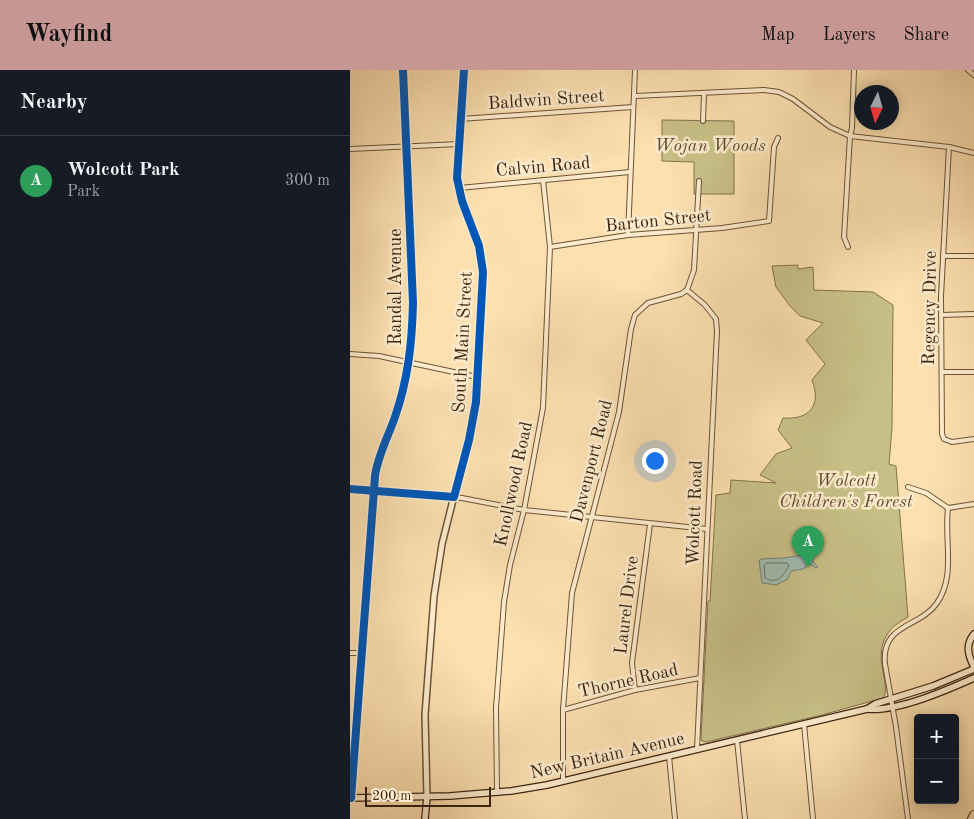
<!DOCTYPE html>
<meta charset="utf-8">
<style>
:root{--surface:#171b24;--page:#242831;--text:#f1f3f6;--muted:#9ea1a6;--line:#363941;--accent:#c59692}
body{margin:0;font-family:"Old Standard TT",serif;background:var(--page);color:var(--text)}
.controls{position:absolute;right:15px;bottom:15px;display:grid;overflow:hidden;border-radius:5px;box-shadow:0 2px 12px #0003}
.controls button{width:45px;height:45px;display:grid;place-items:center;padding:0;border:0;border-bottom:1px solid var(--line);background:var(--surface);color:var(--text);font:25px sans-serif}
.compass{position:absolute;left:504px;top:15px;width:45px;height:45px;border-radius:50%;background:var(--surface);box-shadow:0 2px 12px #0003;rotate:185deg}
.scale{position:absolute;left:15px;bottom:12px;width:126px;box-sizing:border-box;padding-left:5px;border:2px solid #3c2411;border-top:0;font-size:14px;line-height:18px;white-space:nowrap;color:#3c2411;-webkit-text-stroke:4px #fdebcc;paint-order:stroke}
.you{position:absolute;left:304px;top:390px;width:18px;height:18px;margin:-12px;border:4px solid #fff;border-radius:50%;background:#1a73e8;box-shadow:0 0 0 8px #1a73e833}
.badge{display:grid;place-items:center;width:32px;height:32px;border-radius:50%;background:var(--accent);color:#fff;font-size:16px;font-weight:700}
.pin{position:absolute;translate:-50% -41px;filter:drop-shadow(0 1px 2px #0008)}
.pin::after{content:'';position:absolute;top:26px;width:18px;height:15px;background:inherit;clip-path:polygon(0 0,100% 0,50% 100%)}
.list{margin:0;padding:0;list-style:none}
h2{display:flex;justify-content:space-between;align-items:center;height:65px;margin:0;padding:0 20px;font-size:21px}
h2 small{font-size:16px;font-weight:400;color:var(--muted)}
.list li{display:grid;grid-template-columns:32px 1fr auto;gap:15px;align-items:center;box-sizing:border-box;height:90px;padding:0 20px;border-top:1px solid var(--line)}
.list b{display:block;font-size:19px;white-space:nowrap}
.list p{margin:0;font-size:16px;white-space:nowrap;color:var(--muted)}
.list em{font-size:16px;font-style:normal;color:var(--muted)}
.map{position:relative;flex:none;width:624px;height:749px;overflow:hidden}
header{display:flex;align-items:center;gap:30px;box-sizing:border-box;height:70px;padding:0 25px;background:var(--accent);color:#111}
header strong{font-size:24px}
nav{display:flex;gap:28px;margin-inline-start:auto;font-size:18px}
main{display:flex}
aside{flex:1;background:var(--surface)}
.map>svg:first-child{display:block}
</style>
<header>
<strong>Wayfind</strong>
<nav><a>Map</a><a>Layers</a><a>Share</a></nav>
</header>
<main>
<aside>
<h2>Nearby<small></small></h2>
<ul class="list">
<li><span class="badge" style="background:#2e9e5b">A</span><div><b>Wolcott Park</b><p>Park</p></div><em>300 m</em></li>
</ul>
</aside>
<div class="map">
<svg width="624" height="749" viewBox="0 0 624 749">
<rect width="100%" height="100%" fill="#fce0b0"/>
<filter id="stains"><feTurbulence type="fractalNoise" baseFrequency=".004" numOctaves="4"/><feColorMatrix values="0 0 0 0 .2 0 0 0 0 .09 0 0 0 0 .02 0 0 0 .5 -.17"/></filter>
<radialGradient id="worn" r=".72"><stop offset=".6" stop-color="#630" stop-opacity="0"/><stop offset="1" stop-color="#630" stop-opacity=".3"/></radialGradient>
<g fill="#c7c086" stroke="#82724c">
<path d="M312 50 384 51V124H344V92L312 91Z"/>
<path d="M448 195V199L463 197 464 220 523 222 543 235 542 358 539 394 546 396 558 547C553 550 546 554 542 558 518 584 543 615 533 628L472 645 356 672 352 671 351 668 358 531H360L366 425 380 423 381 410 426 413 410 405 426 384 442 378 428 360 433 348C459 350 472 336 462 310L475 294 456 270 473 253 450 246 440 236 426 217 422 196Z"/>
</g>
<path fill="#a0bcb1" stroke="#787f71" d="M466 476H471V481L463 488V492L468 497 466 498 460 494 453 499 441 501 438 509 426 515 412 513 409 491 411 489 434 488 452 485Z"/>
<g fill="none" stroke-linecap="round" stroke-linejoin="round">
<path stroke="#6e7061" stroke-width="1" d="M417 493H437L439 496C433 505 428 515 415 508L414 496Z"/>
<defs>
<g id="minor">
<path d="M618 0 624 5"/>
<path d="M285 26 414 20 429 22 443 29 480 57 500 66 599 77 624 83"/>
<path d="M110 49 283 37"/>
<path d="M353 51 354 23"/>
<path d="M599 77 591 226 592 364 594 369 602 372 624 369"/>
<path d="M0 79 109 74"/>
<path d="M109 118 280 102"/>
<path d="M278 165 285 0"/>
<path d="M200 177 278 165 372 158 419 151 424 77 428 68"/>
<path d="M498 177 494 167 500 66 502 58 504 0"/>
<path d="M593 186H624"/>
<path d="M337 220 355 235 366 249 367 261 347 679"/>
<path d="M591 245 624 244"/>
<path d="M0 284 29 286 127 307"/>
<path d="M592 302H624"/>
<path d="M558 417 576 423 598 438 624 434"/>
<path d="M0 419 112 428 174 440 357 459"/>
<path d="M0 583H11"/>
<path d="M285 620 282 593 300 454"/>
<path d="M213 640 285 620 350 608"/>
<path d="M454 654 463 749"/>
<path d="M387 670 395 749"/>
<path d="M319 686 325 749"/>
<path d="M213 711V640L222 523 269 342 281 259 285 245 298 233 331 224 337 220 344 200 349 111"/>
<path d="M147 723 146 638 154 532 160 495 174 440 193 338 200 177 193 110"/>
<path d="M1 728 25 406C28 385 38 367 45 347 58 309 62 274 63 233L53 0"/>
<path d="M558 749 546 657 535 594C531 553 570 558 587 533 606 506 594 470 598 438"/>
</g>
<path id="tertiary" d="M77 727 75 645 84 526 92 474 123 350 126 321 132 227 133 202 131 182 112 131 107 108 114 0"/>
<g id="secondary">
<path d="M624 564C615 575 618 585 624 597"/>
<path d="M517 639C547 642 597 620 624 608"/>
<path d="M0 728 100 726 161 721 197 715 517 639 525 634 583 616 624 599"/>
<path d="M75 749 77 727"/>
</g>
<path id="motorway" d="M622 749 624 745"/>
</defs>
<use href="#minor" stroke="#6c5339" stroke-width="6"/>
<use href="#tertiary" stroke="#6c5339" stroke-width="8"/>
<use href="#secondary" stroke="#3c2411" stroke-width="8"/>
<use href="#motorway" stroke="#3c2411" stroke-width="10"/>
<use href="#minor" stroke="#fdebcc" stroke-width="4"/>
<use href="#tertiary" stroke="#fdebcc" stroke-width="5"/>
<use href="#secondary" stroke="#fdebcc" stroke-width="5.5"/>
<use href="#motorway" stroke="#fce0b0" stroke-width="8"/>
<defs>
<g id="cycleway">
<path d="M0 419 104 427 119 370 126 332 133 202 129 176 112 131 107 108 114 0"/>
<path d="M1 728 25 406C28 385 38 367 45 347 58 309 62 274 63 233L53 0"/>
</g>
</defs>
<use href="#cycleway" stroke="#fdebcc" stroke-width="11"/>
<use href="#cycleway" stroke="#0057b8" stroke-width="8"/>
</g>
<g text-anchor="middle" stroke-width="5" stroke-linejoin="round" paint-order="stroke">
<g font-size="18" fill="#3c2411" stroke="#fdebcc">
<text transform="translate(196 29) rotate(-4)" y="6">Baldwin Street</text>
<text transform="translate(193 96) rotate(-5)" y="6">Calvin Road</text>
<text transform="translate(308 150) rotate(-6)" y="6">Barton Street</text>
<text transform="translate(45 217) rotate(-90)" y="6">Randal Avenue</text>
<text transform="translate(579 238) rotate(-89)" y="6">Regency Drive</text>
<text transform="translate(112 272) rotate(-87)" y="6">South Main Street</text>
<text transform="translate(241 391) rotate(-76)" y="6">Davenport Road</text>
<text transform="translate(163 414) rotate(-78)" y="6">Knollwood Road</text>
<text transform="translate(344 443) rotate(-88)" y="6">Wolcott Road</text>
<text transform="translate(276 535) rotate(-83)" y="6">Laurel Drive</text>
<text transform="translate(278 610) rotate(-13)" y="6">Thorne Road</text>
<text transform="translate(257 685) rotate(-13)" y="6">New Britain Avenue</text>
</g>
<g font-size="18" font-style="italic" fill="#5f4b2e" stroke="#fdebcc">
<text x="360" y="81">Wojan Woods</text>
<text x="496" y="416">Wolcott<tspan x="496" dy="21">Children's Forest</tspan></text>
</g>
</g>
<rect width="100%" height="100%" filter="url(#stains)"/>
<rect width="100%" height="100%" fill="url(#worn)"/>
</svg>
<div class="controls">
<button>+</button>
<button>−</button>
</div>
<svg class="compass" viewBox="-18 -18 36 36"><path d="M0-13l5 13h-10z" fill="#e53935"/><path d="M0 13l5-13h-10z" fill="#9ea1a6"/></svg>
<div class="scale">200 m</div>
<div class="you"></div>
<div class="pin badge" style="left:458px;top:497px;background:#2e9e5b">A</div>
</div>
</main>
